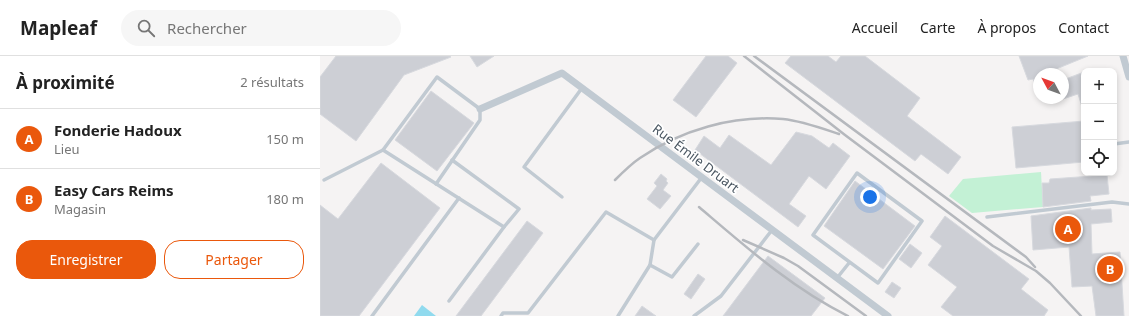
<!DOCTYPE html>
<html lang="fr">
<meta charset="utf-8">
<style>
:root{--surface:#fff;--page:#f6f6f6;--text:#222;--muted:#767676;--line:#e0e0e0;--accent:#ea580c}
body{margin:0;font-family:"Noto Sans",sans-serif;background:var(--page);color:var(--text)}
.controls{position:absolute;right:12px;top:12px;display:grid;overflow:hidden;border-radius:8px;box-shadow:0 2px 6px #0003}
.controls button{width:36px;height:36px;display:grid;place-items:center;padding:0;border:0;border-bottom:1px solid var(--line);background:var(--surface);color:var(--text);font:20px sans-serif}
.compass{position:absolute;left:713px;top:12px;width:36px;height:36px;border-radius:50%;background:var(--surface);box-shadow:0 2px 6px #0003;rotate:311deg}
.you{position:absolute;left:550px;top:141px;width:14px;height:14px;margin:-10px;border:3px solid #fff;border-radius:50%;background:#1a73e8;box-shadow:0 0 0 6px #1a73e833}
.badge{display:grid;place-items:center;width:26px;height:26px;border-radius:50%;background:var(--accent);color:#fff;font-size:13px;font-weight:700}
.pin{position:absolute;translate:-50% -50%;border:2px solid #fff;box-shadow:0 1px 4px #0006}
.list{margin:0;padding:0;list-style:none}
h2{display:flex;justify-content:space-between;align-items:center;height:52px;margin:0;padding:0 16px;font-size:17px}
h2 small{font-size:13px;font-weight:400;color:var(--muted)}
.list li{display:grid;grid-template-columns:26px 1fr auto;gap:12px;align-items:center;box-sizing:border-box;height:60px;padding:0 16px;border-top:1px solid var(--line)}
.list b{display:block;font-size:15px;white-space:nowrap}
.list p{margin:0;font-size:13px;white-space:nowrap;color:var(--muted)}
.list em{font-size:13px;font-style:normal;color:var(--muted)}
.actions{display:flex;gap:8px;padding:12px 16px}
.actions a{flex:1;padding:9px 0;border:1px solid var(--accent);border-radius:16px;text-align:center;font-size:14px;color:var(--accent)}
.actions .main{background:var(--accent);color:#fff}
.icon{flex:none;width:22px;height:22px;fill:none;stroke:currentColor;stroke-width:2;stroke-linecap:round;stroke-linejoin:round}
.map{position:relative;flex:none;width:809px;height:260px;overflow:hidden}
header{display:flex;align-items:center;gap:24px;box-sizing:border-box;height:56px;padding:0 20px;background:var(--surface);border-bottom:1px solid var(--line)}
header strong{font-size:19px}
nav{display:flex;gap:22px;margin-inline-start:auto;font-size:14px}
.search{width:280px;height:36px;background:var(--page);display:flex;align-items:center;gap:10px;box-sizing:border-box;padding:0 14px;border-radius:22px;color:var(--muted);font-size:15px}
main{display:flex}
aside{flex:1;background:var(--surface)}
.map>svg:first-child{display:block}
</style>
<header>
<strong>Mapleaf</strong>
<div class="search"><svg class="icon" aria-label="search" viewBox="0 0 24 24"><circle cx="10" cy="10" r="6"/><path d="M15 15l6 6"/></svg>Rechercher</div>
<nav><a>Accueil</a><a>Carte</a><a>À propos</a><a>Contact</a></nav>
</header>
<main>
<aside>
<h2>À proximité<small>2 résultats</small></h2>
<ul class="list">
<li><span class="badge">A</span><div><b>Fonderie Hadoux</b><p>Lieu</p></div><em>150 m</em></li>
<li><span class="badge">B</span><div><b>Easy Cars Reims</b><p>Magasin</p></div><em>180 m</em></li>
</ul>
<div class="actions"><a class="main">Enregistrer</a><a>Partager</a></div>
</aside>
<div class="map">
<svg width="809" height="260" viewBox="0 0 809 260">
<rect width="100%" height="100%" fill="#f5f3f3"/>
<path fill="#c3f1d5" d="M721 116 723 151 652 157 629 140 643 123Z"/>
<path fill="#90daee" d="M102 249 116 260H94Z"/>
<g fill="#cdcfd5" stroke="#d7d9de">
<path d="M16 0H130L131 1 84 19 36 85 0 58V21Z"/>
<path d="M150 0H174L157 11Z"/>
<path d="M386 0H408L417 7 376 61 353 44Z"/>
<path d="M471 0H508L516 6 521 0H545L600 42 587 60 641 101 628 118 601 98 595 105 465 7Z"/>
<path d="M699 0H768L724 18H719V38L713 23 708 24Z"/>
<path d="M764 16V50L762 51 758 38 743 43V24Z"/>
<path d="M111 35 154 67 117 115 75 84Z"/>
<path d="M764 65V106L696 112 692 71Z"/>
<path d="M476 76 492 80 509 92 513 87 530 100 506 133 489 120 469 148 486 160 478 171 375 94 384 80 400 92 409 79 451 109Z"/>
<path d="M61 107 120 152 39 260H0V149L18 163Z"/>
<path d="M341 118 347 123 346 125 348 127 343 134 351 140 340 153 327 143 337 130 334 127Z"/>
<path d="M787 119 789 138 770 140 771 145 723 151 722 127H729L730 123Z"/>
<path d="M535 125 595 170 563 213 504 170Z"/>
<path d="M771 152V154L791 153 792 166 771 168 772 198 800 196 804 260H776L772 230 752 231 749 191 713 194 711 160Z"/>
<path d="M625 160 709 223 701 233 728 254 724 260H633L621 251 637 231 608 209 622 190 610 181Z"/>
<path d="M207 165 223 177 161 260H136Z"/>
<path d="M590 188 602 197 591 212 579 203Z"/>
<path d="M448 200 505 242 491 260H403Z"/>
<path d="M378 218 385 223 371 243 364 238Z"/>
<path d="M572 226 581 232 574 242 565 236Z"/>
<path d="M322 250 336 260H315Z"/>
</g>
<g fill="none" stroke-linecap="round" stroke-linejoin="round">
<g stroke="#c1cad2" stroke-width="3.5">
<path d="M794 88 809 86"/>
<path d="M63 94 184 171 129 245"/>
<path d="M132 104 199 153 184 171"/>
<path d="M537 117 602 165 558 227 493 179Z"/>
<path d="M4 124 63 94 117 21 160 53V64L116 128"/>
<path d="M242 141 204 111 262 32"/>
<path d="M667 161 792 146 809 148"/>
<path d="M330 209 352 221 378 188"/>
<path d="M517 222 529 207"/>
<path d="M52 260 139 142"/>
<path d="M181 260 183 257H208L286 156 334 184 382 121"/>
<path d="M298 260 330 209 334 184"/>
<path d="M374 260 401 240 452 174"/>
</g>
<g stroke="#c1cad2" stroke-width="7">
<path d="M803 0 809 21"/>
<path d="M160 53 242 17 568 260"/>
</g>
<g stroke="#b5b8bd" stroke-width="2.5">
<path d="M424 0 525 79 673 190 716 215 730 227 761 260"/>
<path d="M434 0 706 201 715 211"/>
<path d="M295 124C303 116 311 108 320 102 361 74 413 59 463 63 482 65 501 72 519 78"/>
<path d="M379 151C426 191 473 233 528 260"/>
<path d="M423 184 464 202 478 210 546 260"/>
</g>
</g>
<g text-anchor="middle" stroke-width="3.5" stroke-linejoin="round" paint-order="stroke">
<g font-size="13" fill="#4a5661" stroke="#fff">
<text transform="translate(376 102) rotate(37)" y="5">Rue Émile Druart</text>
</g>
</g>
</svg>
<div class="controls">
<button>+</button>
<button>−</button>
<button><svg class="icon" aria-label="locate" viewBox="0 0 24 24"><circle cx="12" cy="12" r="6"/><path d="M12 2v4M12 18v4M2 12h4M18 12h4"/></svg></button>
</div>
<svg class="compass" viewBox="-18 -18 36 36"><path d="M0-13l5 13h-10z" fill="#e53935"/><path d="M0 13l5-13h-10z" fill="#767676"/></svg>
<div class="you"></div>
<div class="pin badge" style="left:748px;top:173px">A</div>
<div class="pin badge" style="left:790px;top:213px">B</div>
</div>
</main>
